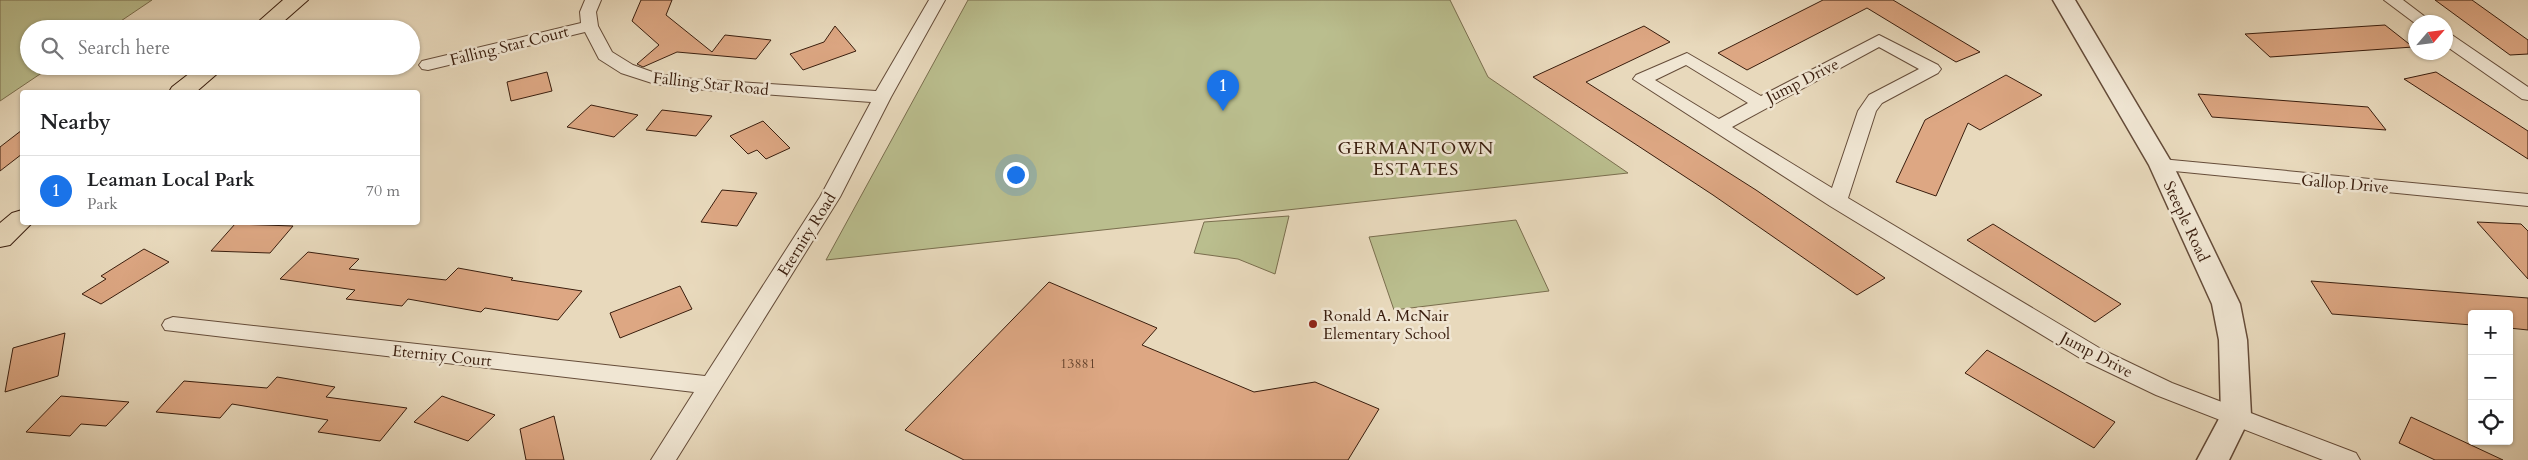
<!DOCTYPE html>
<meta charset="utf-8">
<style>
:root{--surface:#fff;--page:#f6f6f6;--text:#202124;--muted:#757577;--line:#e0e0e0;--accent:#1a73e8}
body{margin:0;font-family:Cardo,serif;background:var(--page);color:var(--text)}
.controls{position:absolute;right:15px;bottom:15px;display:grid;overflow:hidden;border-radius:5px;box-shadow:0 1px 4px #0004}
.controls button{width:45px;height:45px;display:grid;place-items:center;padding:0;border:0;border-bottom:1px solid var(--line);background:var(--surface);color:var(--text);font:25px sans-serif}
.compass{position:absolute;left:2408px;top:15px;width:45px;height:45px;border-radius:50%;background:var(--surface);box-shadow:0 1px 4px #0004;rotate:62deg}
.you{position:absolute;left:1015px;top:174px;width:18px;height:18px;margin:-12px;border:4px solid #fff;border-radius:50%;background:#1a73e8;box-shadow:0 0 0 8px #1a73e833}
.badge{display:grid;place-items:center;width:32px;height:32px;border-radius:50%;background:var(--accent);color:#fff;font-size:16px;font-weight:700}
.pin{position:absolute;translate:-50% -41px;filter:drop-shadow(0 1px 2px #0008)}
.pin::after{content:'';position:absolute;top:26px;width:18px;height:15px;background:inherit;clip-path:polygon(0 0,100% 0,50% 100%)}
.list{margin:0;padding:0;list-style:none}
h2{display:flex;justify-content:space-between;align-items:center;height:65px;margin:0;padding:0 20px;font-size:21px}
h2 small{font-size:16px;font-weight:400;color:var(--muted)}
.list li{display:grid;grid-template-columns:32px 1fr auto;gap:15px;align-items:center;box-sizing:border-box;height:70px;padding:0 20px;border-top:1px solid var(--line)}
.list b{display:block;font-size:19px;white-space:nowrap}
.list p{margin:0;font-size:16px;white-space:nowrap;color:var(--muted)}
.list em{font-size:16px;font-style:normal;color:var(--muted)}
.icon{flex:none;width:28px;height:28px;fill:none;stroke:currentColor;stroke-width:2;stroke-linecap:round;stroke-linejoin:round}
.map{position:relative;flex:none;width:2528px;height:460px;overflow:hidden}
.search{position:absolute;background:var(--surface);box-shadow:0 1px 4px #0004;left:20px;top:20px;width:400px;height:55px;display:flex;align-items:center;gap:12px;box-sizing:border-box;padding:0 18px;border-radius:28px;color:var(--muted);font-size:19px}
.panel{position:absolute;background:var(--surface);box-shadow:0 1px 4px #0004;left:20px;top:90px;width:400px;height:135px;border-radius:5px}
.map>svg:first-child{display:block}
</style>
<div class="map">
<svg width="2528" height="460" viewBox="0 0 2528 460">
<rect width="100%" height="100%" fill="#e8d9bc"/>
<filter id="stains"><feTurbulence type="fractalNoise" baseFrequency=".004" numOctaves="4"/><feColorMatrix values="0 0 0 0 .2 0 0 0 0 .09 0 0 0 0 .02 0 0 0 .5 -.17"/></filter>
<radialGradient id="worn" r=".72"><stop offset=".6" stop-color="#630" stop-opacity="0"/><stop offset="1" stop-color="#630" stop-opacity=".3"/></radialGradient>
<g fill="#babe8e" stroke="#7a6e4e">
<path d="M0 0H152L109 29H29V66H52L0 101Z"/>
<path d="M968 0H1450L1488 77 1628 173 826 260Z"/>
<path d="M1289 216 1275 274 1238 259 1194 253 1204 222Z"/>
<path d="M1516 220 1549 291 1394 310 1369 237Z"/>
</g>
<g fill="#dda783" stroke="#391d0d">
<path d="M641 0H672L666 15 712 52 725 35 771 40 756 59 677 52 643 67 637 64 659 45 632 21Z"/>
<path d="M1823 0H1893L1980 52 1956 62 1867 8 1747 70 1718 53Z"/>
<path d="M2435 0H2472L2528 40V54L2510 55Z"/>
<path d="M2385 25 2413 47 2270 57 2245 34Z"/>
<path d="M835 26 856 51 803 70 790 54 824 42Z"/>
<path d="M1644 26 1670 42 1586 82 1756 190 1885 278 1857 295 1713 195 1533 77Z"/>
<path d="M547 72 552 91 511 101 507 82Z"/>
<path d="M2436 72 2528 131V159L2404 79Z"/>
<path d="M2006 75 2042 95 1980 130 1968 123 1936 196 1896 182 1925 120Z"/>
<path d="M2198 94 2368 107 2386 130 2212 117Z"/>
<path d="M591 105 638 115 614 137 567 127Z"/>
<path d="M662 110 712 116 696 136 646 130Z"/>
<path d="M763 121 790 148 766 159 757 150 748 154 730 136Z"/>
<path d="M22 130V154L0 171V147Z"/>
<path d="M722 190 757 193 737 226 701 222Z"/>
<path d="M2477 222 2521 224 2528 231V279Z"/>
<path d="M235 224 293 226 270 253 211 251Z"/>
<path d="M1993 224 2121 304 2095 322 1967 240Z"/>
<path d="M144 249 169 262 101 304 82 294 106 279 101 276Z"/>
<path d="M308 252 359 259 349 269 446 280 458 268 513 278 511 280 582 291 558 320 485 308 481 312 408 299 402 306 346 299 355 290 280 279Z"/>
<path d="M2311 281 2528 298V330L2509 328V314H2472V325L2332 314Z"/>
<path d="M1049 282 1157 328 1142 345 1254 392 1315 382 1379 409 1348 460H964L905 430Z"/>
<path d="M680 286 692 309 620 338 610 313Z"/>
<path d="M65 333 58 376 5 392 13 348Z"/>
<path d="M1987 350 2115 422 2094 448 1965 373Z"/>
<path d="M277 377 335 387 326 397 407 408 380 441 318 432 328 420 232 404 220 418 156 412 184 381 267 388Z"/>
<path d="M61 396 129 402 106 426 81 424 70 436 26 432Z"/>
<path d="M442 396 495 415 468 441 414 422Z"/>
<path d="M554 416 564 460H526L520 429Z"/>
<path d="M2411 417 2503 460H2435L2399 443Z"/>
</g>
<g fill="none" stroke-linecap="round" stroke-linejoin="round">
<defs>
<g id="minor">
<path d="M585 0H601L596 12 598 26 612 52 633 65 658 74 693 79 876 91 929 0H945L891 97 840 197 676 460H651L694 392 165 330 162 325 165 320 173 317 705 376 820 197 871 102 693 89 655 84 621 73 599 59 585 32 428 70 422 69 419 65 422 61 581 23 580 12Z"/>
<path d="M2384 0H2403L2432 22 2416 24Z"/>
<path d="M2446 34 2452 35 2528 87V100L2522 99 2446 46Z"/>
<path d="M1879 35 1938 65 1941 69 1938 73 1882 103 1876 111 1848 198 2101 349 2172 383 2356 453 2360 460H2323L2156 395 2085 361 1830 206 1633 79 1636 75 1687 53 1761 96ZM1879 47 1919 69 1869 95 1858 111 1832 188 1732 127ZM1686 65 1748 103 1719 119 1655 80Z"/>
<path d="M2161 159 2528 194V206L2154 169 2152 165 2154 161Z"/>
</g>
<path id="tertiary" d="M2053 0H2075L2173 165 2240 304 2247 340 2251 415 2229 460H2197L2221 415 2219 340 2212 304 2149 165Z"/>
<g id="primary">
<path d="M283 0H308L275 29H250Z"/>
<path d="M199 66H226L196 92H169L172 87Z"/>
<path d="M22 210V222H33L10 245 0 247V223L12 213Z"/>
</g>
</defs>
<use href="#minor" stroke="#654c39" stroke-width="2"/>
<use href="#tertiary" stroke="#654c39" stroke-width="3"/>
<use href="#primary" stroke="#391d0d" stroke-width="2"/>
<use href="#minor" fill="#f0e6d3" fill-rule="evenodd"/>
<use href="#tertiary" fill="#f0e6d3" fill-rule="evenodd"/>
<use href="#primary" fill="#e8d9bc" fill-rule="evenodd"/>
</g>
<circle fill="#8f2418" stroke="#f0e6d3" stroke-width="2" cx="1313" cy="324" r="5"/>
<g text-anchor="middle" stroke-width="5" stroke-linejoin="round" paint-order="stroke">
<g font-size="14" fill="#62402a">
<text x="1078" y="368">13881</text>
</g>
<g font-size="16" fill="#391d0d" stroke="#f0e6d3">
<text transform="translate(509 45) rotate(-14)" y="6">Falling Star Court</text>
<text transform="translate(1802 80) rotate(-27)" y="6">Jump Drive</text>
<text transform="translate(711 83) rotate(6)" y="6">Falling Star Road</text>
<text transform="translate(2345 183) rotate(5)" y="6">Gallop Drive</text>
<text transform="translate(2187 221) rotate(65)" y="6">Steeple Road</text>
<text transform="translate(806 234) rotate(-58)" y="6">Eternity Road</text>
<text transform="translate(2097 354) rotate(28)" y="6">Jump Drive</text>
<text transform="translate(442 355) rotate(6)" y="6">Eternity Court</text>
</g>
<g font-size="16" fill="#391d0d" stroke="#f0e6d3" text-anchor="start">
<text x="1323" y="321">Ronald A. McNair<tspan x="1323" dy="18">Elementary School</tspan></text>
</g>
<g font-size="18" letter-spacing="1" fill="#391d0d" stroke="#f0e6d3">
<text x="1416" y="154">GERMANTOWN<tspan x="1416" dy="21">ESTATES</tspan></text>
</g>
</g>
<rect width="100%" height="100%" filter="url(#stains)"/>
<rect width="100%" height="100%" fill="url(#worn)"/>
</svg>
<div class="controls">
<button>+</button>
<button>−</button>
<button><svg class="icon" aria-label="locate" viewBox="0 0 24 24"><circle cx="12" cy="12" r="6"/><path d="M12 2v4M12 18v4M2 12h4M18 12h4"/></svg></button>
</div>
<svg class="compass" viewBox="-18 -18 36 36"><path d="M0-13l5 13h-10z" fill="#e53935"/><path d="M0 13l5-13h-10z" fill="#757577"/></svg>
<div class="you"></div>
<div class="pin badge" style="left:1223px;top:111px">1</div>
<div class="search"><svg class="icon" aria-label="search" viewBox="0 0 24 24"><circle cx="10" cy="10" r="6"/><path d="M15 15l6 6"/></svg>Search here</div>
<section class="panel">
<h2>Nearby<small></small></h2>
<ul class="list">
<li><span class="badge">1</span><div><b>Leaman Local Park</b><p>Park</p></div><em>70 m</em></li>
</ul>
</section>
</div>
